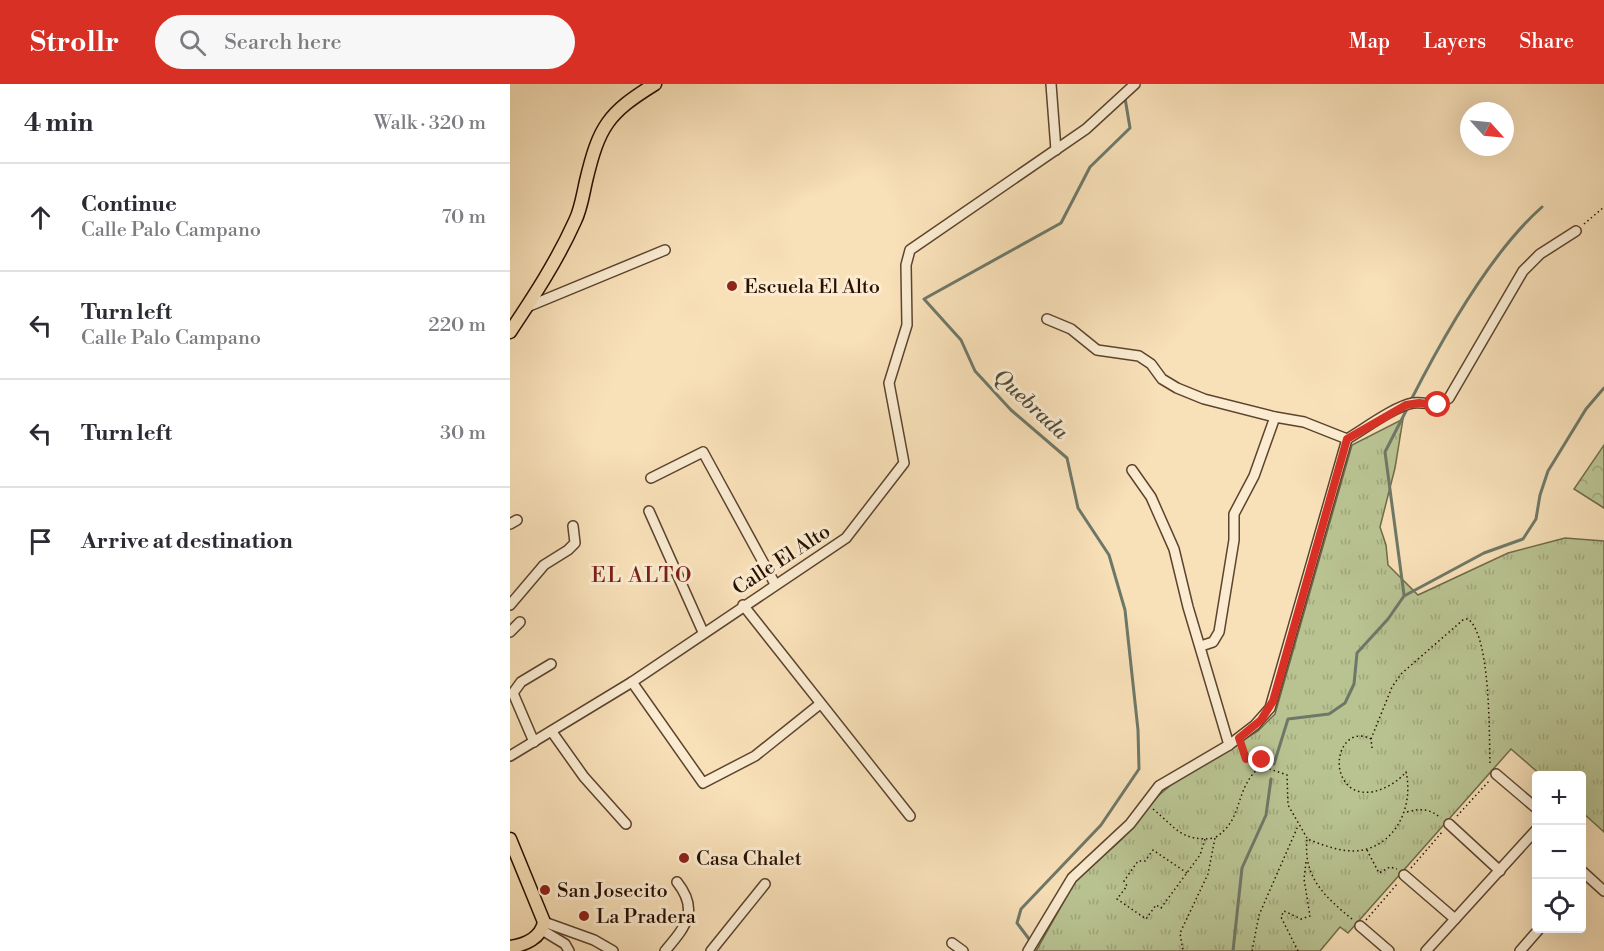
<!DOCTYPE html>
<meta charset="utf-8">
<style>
:root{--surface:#fff;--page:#f7f7f7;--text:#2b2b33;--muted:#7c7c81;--line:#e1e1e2;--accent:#d93025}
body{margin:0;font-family:"Libre Bodoni",serif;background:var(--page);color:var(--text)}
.controls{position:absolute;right:18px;bottom:18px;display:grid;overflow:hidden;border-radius:6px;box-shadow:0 6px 24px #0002}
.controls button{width:54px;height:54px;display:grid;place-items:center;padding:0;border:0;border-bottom:2px solid var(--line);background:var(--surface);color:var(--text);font:30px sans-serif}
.compass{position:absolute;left:950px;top:18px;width:54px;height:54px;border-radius:50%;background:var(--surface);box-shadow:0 6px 24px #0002;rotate:117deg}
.stop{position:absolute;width:18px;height:18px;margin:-14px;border:4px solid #d93025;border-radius:50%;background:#fff}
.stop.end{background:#d93025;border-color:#fff;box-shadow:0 2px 6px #0008}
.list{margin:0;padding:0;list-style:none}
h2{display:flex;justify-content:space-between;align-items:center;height:78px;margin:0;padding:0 24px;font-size:26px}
h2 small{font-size:20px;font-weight:400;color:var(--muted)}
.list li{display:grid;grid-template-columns:39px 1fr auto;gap:18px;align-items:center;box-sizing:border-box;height:108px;padding:0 24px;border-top:2px solid var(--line)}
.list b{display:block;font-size:22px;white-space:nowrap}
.list p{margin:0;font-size:20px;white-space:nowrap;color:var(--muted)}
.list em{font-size:20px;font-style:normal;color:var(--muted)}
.icon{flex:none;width:33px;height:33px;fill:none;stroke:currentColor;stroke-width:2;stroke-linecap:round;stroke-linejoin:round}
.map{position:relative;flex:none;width:1094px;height:867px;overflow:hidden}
header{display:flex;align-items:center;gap:36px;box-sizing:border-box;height:84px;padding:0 30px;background:var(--accent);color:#fff}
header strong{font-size:28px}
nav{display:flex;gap:33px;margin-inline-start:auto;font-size:21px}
.search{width:420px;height:54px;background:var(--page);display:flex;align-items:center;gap:15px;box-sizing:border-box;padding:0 21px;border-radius:33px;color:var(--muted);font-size:22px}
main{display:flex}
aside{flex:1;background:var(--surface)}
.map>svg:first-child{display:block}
</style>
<header>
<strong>Strollr</strong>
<div class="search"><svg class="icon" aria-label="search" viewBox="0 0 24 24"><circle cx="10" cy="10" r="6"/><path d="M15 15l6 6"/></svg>Search here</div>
<nav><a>Map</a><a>Layers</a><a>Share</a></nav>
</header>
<main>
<aside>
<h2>4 min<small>Walk · 320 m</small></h2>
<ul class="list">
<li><svg class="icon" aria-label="ahead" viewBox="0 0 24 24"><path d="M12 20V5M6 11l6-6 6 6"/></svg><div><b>Continue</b><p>Calle Palo Campano</p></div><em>70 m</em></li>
<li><svg class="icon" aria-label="left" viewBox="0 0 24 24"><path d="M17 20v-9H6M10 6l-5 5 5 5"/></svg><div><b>Turn left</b><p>Calle Palo Campano</p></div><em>220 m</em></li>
<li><svg class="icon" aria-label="left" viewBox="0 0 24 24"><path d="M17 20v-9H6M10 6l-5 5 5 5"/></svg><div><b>Turn left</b></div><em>30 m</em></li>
<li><svg class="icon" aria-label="arrive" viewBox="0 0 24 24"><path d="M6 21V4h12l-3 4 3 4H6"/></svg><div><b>Arrive at destination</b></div></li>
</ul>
</aside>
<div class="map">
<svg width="1094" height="867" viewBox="0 0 1094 867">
<defs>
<pattern id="forest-crowns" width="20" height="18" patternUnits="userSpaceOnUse" patternTransform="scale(1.5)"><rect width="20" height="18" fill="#b9c392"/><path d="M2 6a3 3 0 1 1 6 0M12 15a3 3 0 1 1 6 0" fill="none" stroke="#9fa67c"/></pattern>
<pattern id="park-tufts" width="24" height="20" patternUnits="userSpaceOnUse" patternTransform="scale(1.5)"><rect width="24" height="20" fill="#b9c392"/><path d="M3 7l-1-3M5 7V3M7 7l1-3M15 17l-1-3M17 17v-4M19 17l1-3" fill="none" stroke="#9fa67c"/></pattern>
</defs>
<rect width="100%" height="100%" fill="#f8e0b8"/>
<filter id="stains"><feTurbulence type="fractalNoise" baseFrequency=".00333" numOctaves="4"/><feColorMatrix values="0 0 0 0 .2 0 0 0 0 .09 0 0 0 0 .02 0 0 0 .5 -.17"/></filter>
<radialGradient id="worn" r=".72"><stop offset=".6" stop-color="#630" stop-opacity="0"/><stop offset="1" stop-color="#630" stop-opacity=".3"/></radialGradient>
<path fill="url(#forest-crowns)" stroke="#706a49" stroke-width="1.5" d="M1094 361V424L1064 405Z"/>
<path fill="url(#park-tufts)" stroke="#706a49" stroke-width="1.5" d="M893 335 885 384 870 443 876 461 878 481 908 511 998 469 1055 454 1094 457V748L1072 728V692L1031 691 1001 665 838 849 830 843 810 867H526L566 796 612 755 648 712 662 700 748 647 765 630 842 361Z"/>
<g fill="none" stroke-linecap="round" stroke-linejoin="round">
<g stroke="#6e7868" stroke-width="3">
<path d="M901 316C932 255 981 168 1032 123"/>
<path d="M894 511 875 368 897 325"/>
<path d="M764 680 778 635 819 630 835 619 844 600 847 569 878 535 894 512 974 469 1013 455 1026 435 1030 411 1038 387 1076 325 1094 304"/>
<path d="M519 855 507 839 511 825 591 741 629 685 628 646 615 526 599 471 568 424 557 374 501 326 465 287 451 256 414 215 551 139 580 83 620 44 615 14"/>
<path d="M723 867 732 784 756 731 761 695"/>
</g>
<defs>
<g id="minor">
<path d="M541 0 546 66"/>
<path d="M17 223 155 166"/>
<path d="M537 235 561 245 587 266 629 272 641 280 652 295 667 304 694 315 765 333"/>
<path d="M622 386 641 413 664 465 678 523 719 661"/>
<path d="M141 394 193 368 265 500"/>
<path d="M139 427 193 548"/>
<path d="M0 440 7 436"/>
<path d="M0 521 34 481 58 466 65 459 63 442"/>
<path d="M233 521 400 732"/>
<path d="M0 548 10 538"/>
<path d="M691 562 703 558 709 548 724 456V430L744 392 765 333 794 338 837 355"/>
<path d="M122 598 193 699 245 672 310 620"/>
<path d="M42 648 74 693 116 740"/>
<path d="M24 658 3 609 11 598 41 580"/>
<path d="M0 672 122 598 336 454 394 379 379 299 397 241 396 181 400 166 576 45 625 0"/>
<path d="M986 690 1026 724"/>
<path d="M939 740 990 787"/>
<path d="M1072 787 1094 807"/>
<path d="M894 791 945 835"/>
<path d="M34 838 84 856 103 867"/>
<path d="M850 842 879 867"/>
<path d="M32 846 55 860 59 867"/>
<path d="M442 859 453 867"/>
<path d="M155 867C175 843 190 827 167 798"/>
<path d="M201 867 255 800"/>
<path d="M518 867 562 794 620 740 649 702 719 661 745 641 760 624 837 355C854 345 885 322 903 319 917 317 926 325 939 314L1013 187 1030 170 1066 147"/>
<path d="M916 867 1026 746"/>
<path d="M1010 867 1030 844"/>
</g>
<g id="major">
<path d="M0 248C24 212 47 177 65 137 71 125 73 110 76 97 89 42 98 29 145 0"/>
<path d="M0 755 34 838C31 854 15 861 0 863"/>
</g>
</defs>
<use href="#minor" stroke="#5c442e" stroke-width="12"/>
<use href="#major" stroke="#281000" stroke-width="15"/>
<g stroke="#281000" stroke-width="1.5" stroke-dasharray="1.5 3" stroke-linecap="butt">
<path d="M1074 140 1094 123"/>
<path d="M861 655 882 603 891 590 954 535H958C981 552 979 652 980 680"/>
<path d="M732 664 736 675 750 672 751 681"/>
<path d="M643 725C667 745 672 758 705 754L698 790 670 849 673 867"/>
<path d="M897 728C911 724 920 725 931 734"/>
<path d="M947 732 980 696"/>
<path d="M706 753C735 734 723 705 751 682L777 691 778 721 797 754"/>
<path d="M857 766 869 789 880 783 887 785"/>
<path d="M901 784 933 747"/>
<path d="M677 789 643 766 635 777H628L614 797 617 802 607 815 636 835 646 821 651 824 690 771 695 755"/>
<path d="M842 835C814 812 793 793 797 755 816 762 837 771 857 765 890 755 903 718 896 688 881 706 843 722 831 690 824 670 838 643 861 655L862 664"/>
<path d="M856 836 888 799"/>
<path d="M742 867 749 831 788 742"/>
<path d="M788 867 771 833 774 827 791 835 800 832 794 795 796 778"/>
</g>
<use href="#minor" stroke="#faebd1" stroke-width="9"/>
<use href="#major" stroke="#f8e0b8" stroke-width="12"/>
</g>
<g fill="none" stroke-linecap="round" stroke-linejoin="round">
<path stroke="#d93025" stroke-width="8" d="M752 676 748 671 736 675 729 654 751 636 763 617 837 355 896 321 909 319 928 321"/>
</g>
<g fill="#8f2418" stroke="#faebd1" stroke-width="2">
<circle cx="222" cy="202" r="6"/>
<circle cx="174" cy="774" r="6"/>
<circle cx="35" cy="806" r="6"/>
<circle cx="74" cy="832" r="6"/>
</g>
<g text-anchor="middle" stroke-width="6" stroke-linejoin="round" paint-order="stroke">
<g font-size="20" fill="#281000" stroke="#faebd1" text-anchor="start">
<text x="234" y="209">Escuela El Alto</text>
<text x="186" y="781">Casa Chalet</text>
<text x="47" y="813">San Josecito</text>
<text x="86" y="839">La Pradera</text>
</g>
<g font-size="20" fill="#281000" stroke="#faebd1">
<text transform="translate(271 475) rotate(-33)" y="7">Calle El Alto</text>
</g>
<g font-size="21" font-style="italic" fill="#514d3d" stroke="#faebd1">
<text transform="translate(521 320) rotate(43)" y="7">Quebrada</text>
</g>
<g font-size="21" letter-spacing="1.5" fill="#7a1f14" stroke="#faebd1">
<text x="132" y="498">EL ALTO</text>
</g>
</g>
<rect width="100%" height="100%" filter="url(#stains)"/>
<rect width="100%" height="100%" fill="url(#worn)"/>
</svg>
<div class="controls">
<button>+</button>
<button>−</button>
<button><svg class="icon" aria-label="locate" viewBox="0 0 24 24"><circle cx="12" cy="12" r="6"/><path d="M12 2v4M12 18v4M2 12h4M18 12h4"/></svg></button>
</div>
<svg class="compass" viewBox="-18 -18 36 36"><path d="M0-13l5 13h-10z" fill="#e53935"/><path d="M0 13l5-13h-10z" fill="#7c7c81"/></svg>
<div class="stop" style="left:928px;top:321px"></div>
<div class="stop end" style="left:752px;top:676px"></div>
</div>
</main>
